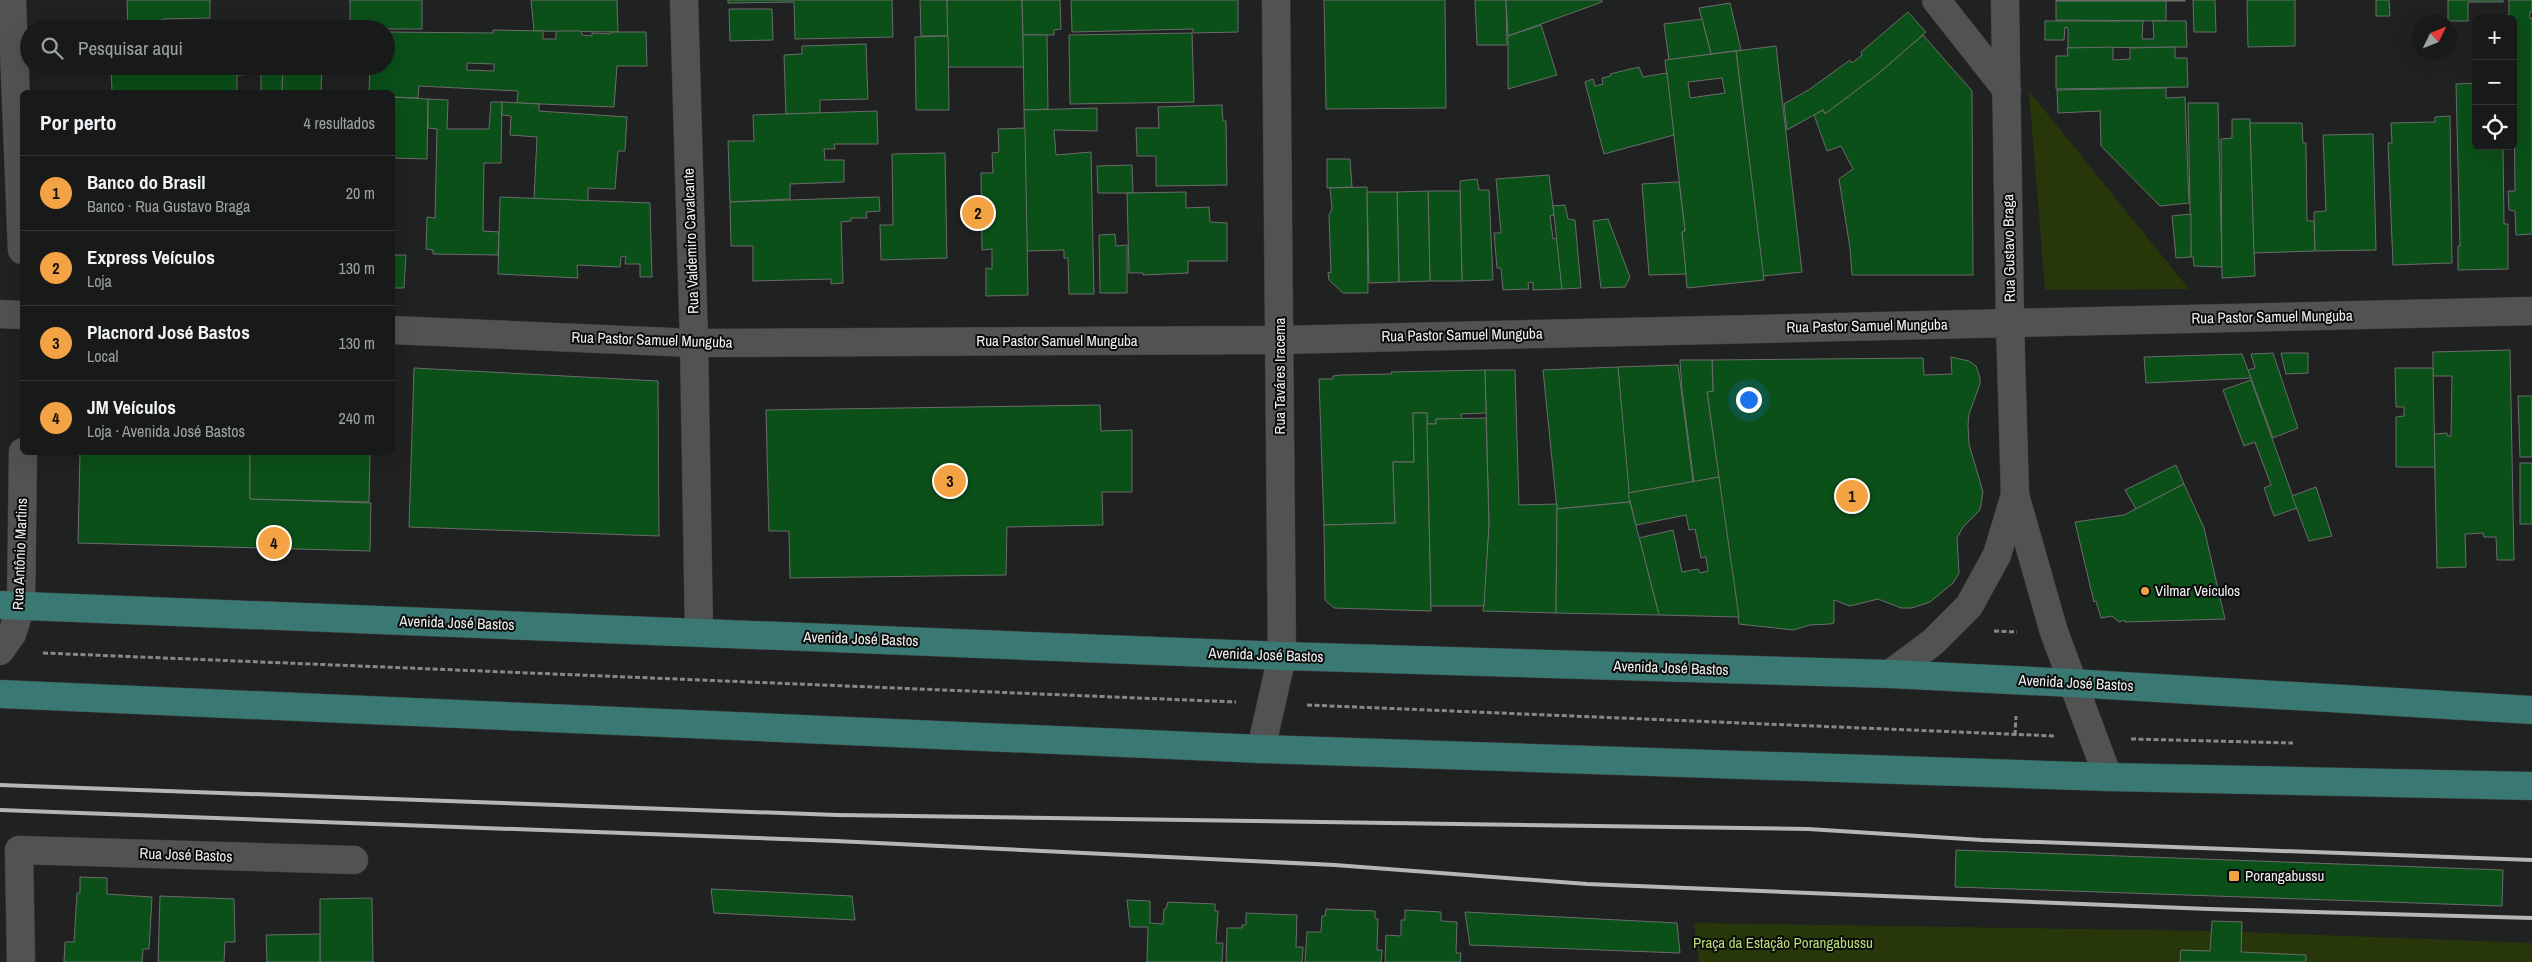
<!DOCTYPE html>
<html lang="pt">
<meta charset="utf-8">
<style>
:root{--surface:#171a19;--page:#242726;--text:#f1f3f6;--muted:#9ea1a2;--line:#363838;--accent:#f4a344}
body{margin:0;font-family:"Archivo Narrow",sans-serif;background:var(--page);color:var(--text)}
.controls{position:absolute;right:15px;top:15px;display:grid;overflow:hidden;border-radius:8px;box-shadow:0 5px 20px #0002}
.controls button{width:45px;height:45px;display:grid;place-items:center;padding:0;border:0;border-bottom:1px solid var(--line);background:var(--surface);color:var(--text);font:25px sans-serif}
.compass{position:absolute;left:2412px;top:15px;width:45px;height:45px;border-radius:50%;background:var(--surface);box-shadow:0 5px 20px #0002;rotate:47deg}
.you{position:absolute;left:1748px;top:399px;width:18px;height:18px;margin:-12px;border:4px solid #fff;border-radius:50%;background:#1a73e8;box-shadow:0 0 0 8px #1a73e833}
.badge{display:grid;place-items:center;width:32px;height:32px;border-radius:50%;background:var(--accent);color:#111;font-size:16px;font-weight:700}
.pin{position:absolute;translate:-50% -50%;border:2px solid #fff;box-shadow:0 1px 5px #0006}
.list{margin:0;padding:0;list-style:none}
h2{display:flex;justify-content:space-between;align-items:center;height:65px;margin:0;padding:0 20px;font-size:21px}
h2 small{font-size:16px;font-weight:400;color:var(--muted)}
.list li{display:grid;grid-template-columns:32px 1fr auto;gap:15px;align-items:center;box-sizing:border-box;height:75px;padding:0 20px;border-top:1px solid var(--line)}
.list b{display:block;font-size:19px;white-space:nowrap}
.list p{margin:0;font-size:16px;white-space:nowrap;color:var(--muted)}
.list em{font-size:16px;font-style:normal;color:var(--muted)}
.icon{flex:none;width:28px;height:28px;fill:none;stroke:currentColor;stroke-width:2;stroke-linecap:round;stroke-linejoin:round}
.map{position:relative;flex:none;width:2532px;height:962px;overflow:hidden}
.search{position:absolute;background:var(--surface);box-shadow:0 5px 20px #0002;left:20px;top:20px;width:375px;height:55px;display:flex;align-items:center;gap:12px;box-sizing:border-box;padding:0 18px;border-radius:28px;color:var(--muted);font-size:19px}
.panel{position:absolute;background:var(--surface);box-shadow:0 5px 20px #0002;left:20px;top:90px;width:375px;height:365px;border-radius:8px}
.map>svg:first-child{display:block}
</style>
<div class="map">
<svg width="2532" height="962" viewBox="0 0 2532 962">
<rect width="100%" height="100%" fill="#1f2221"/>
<g fill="#283709">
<path d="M2029 91 2189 289 2045 290Z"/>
<path d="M1694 923 2212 931 2532 943V962H1699Z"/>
</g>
<g fill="#0b4f19" stroke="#6b6d6b" fill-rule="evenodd">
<path d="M127 0H210V18L162 19V29H128Z"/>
<rect x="350" y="0" width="72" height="29"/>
<path d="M531 0H617L618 32 534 31Z"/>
<path d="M728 0H892L893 37 795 39 794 2 728 3Z"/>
<path d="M920 0H947L948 36H921Z"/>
<path d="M947 0H1022L1024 67H948Z"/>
<path d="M1022 0H1060L1061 29 1054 30V35H1023Z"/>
<path d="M1071 0H1238V32L1193 33V29L1072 32Z"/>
<path d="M1324 0H1445L1446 108 1326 109Z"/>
<path d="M1475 0H1506L1507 45H1477Z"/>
<path d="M1506 0H1602V2L1508 36Z"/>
<rect x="2056" y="0" width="129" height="1"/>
<path d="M2193 0H2215L2216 32H2194Z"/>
<path d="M2247 0H2295V46L2248 47Z"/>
<path d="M2376 0H2389L2390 16H2376Z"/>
<path d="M2448 0H2503V2H2468V21H2448Z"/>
<path d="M2509 0H2532V12H2530V19L2532 18V234L2516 235 2515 211 2509 210 2508 191H2515L2513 19H2509Z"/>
<path d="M2056 1H2166V21L2056 20Z"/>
<path d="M1730 3 1741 50 1711 54 1699 8Z"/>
<path d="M729 9H772L773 40 730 41Z"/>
<path d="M1908 12 1926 32 1878 74 1825 114 1823 110 1787 130 1784 104 1810 89 1850 60 1852 63 1862 55 1861 52Z"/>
<path d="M1702 19 1711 54 1669 60 1664 24Z"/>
<path d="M2045 21H2143L2142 39H2154L2153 21H2186L2187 47 2068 48V28L2065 27 2064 40H2045Z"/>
<path d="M1541 25 1557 75 1508 89V36Z"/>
<path d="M493 30 543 31V39H556V31H581L582 35 592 36V33L610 34 611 32H646L647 66H617L614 107 517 103 518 91 419 86 418 98 392 97V92H369L370 66H386V32L493 33ZM467 63 494 64V71L467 70Z"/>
<path d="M1192 33 1194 102 1070 104 1069 35Z"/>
<path d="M1023 35H1047L1048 109 1024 110Z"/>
<path d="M1923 35 1972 91 1973 275H1852L1850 248 1839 179 1853 169 1841 146 1827 151 1814 115 1823 110 1825 114 1878 74Z"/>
<path d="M948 36 949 110H916L915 37Z"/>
<path d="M866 44 868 99 820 100V113L786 114 784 55 802 54V46Z"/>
<path d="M1776 46 1802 272 1763 276 1736 51Z"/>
<path d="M2113 47V60L2130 59V48L2175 47V58H2187L2188 87 2056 89V56H2068L2067 48Z"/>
<path d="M1736 51 1764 280 1687 288 1682 232 1685 231 1665 60ZM1722 78 1725 93 1690 98 1688 82Z"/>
<path d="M57 66H283L282 92H261V74L237 75V92H112L111 68 57 69Z"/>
<path d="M283 66H322L321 92H282Z"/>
<path d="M1639 67 1643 77 1667 73 1674 135 1604 154 1585 82 1593 79 1595 86 1603 84 1602 78 1611 76 1610 74Z"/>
<path d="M2476 83V146H2503L2504 224H2508V269L2458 270V246H2460L2456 84Z"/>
<path d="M2166 88V98L2185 97 2189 203 2160 206 2101 146 2100 111 2058 113 2057 90Z"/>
<path d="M392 97 428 99 427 159 392 158Z"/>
<path d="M428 99 448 100 447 129H489L491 102H502L501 163H484L483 231 499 232 498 255 433 254V250L426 249 427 217 435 218 437 129 428 128Z"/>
<path d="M502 102 539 104V111L627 117 625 151H618L615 189 588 188V201L534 199 537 137 510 135 511 116 502 115Z"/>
<path d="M2188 103H2218L2222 267 2194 266 2193 256 2191 257Z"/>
<path d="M1222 105 1223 121H1226L1227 185 1156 186V156H1137L1136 128H1159L1158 107Z"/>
<path d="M1097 108V131L1054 130 1056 155 1091 152 1094 294H1069L1068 258H1064V250L1027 251 1024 110Z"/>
<path d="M877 111 878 144H834L835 149H824L825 160H844V182L790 184V199L730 202 728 141H754L753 115Z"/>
<path d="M2450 116 2452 263 2393 265 2388 143H2392L2391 123 2435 122V117Z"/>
<path d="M2232 119H2250L2255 276 2222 278 2221 139 2232 138Z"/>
<path d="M2250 123H2302L2303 143H2306L2307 221H2314L2315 251 2254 253Z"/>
<path d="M1025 128 1028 295 986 296V268L992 269V249L982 250 981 173H993L992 153 999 152 998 129Z"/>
<path d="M2373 134 2376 250 2315 251 2314 212 2326 211 2323 135Z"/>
<path d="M945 153 947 258 881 260 880 225H893L892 154Z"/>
<path d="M1327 159H1350L1352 187 1327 188Z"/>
<path d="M1132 165 1133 193H1098L1097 166Z"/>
<path d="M1549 175 1554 215 1550 216 1553 239 1557 238 1562 289 1533 290V282L1528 283 1529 289 1503 290 1501 268H1497L1494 233H1501L1496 179Z"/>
<path d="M1477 179 1479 190H1489L1493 280 1462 281 1460 181Z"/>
<path d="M1677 182H1679L1685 231 1682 232 1686 274 1649 275 1642 184Z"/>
<path d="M1367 187 1368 293H1343L1329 280 1328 272 1331 273 1329 215 1332 209 1330 188Z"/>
<path d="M1428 191H1460L1462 281H1430Z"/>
<path d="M1428 191 1430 281 1399 282 1397 192Z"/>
<path d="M1186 192V208L1209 207 1210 222 1227 223V261H1188V273L1143 275V273H1129L1127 193Z"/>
<path d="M1367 192H1397L1399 282 1369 283Z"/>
<path d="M500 197 650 203 652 277H640V264H625L626 256 621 257 620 267 577 265 578 278 498 274Z"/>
<path d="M879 197 880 211 866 212 867 218H851V221L841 222 843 283 831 284V279L753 281V246H731L730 202Z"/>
<path d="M1565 205 1568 219 1575 220 1581 288 1562 289 1553 206Z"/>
<path d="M2191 214V257L2176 258 2172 216Z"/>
<path d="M1608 219 1630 277 1625 287 1601 288 1593 221Z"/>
<path d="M1115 234 1116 246 1127 245V293H1100L1099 235Z"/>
<path d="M392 255H406L404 288H392Z"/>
<path d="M2510 350 2514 560H2497L2496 537H2484L2483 533 2465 534 2466 567 2437 568 2434 434 2447 433V436H2451L2452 376H2433V352Z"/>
<path d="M2273 353 2298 428 2273 438 2248 370 2255 368 2251 354Z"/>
<path d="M2281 353H2308V373L2286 374Z"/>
<path d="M2242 354 2251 378 2146 383 2144 357Z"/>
<path d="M1951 357 1969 361 1976 366 1980 378V384L1969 414 1968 425 1969 444 1983 492 1980 510 1963 527 1957 538 1959 573 1953 583 1930 602 1912 608H1901L1878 599 1850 606 1834 600V623L1830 624 1810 625 1793 630 1739 624 1707 392 1713 391 1712 360 1923 358 1924 375 1952 374Z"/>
<path d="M1680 360H1712L1713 391 1707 392 1719 477 1694 482 1682 390Z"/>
<path d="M1678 365 1693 482 1628 493 1618 367Z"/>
<path d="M1618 367 1630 502 1557 509 1543 370Z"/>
<path d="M414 368 658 381 659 536 409 527Z"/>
<path d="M2395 368H2433L2435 467H2396V417L2404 416V407H2396Z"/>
<path d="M1485 370H1515L1519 505 1557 504 1556 613 1483 611 1489 524Z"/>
<path d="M1485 370 1486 413 1461 414 1462 419H1436V424H1427V413H1413L1414 462H1393L1395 523 1324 525 1319 379H1333V376L1341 375 1392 374 1391 372Z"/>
<path d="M2251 380 2297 508 2274 516 2264 488 2271 485 2256 445 2255 442 2244 446 2223 390Z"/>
<path d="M2518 396H2532V457H2520Z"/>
<path d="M1100 405 1101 431 1132 430V492H1102L1103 525 1007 527 1006 575 790 578 789 531H769L766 410Z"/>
<path d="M1413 413H1427L1431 611 1334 608 1325 600 1324 525 1395 523 1393 462H1414Z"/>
<path d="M1486 418 1489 524 1484 606H1431L1427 424H1436V419Z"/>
<path d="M80 452 250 454V499L371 503 370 551 78 543Z"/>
<path d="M250 452H370L369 502 250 499Z"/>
<rect x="2520" y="463" width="12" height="61"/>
<path d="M2176 465 2184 484 2136 509 2125 490Z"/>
<path d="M1719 477 1739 617 1659 615 1639 538 1673 530 1682 572 1698 569 1700 573 1708 571 1706 557 1701 558 1695 529 1689 530 1686 515 1636 525 1628 493Z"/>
<path d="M2184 484 2204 528 2225 619 2125 622 2124 620 2119 622 2112 616 2101 618 2096 601 2094 602 2075 522 2124 515Z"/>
<path d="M2316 487 2332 536 2309 541 2292 496Z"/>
<path d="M1630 502 1659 615 1556 613 1557 509Z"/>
<path d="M1956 850 2503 870 2502 906 1955 887Z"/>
<path d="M80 877 107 878V894L152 897 149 949H143L142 962H64L65 942H74L77 893H80Z"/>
<path d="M711 889 852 896 855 920 714 913Z"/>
<path d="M160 896 234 899 235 942H225L224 962H158Z"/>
<path d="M372 898 373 962H320V899Z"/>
<path d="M1127 900 1150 901V923L1163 924 1164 909H1166L1168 902 1215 904V911H1218L1216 943H1223L1222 962H1147L1148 927H1130Z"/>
<path d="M1326 909 1375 911V918L1378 919 1377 950H1382L1381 962H1305L1307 932H1321L1322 916H1325Z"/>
<path d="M1405 910 1441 912V921L1457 922 1456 953H1461L1460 962H1385L1386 935 1401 936V920H1405Z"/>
<path d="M1465 912 1677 923 1680 953 1470 945Z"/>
<path d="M1246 913 1297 915 1296 947H1303L1302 962H1226L1227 928H1242V925H1246Z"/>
<path d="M2212 921 2242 922 2241 952 2306 955V962H2180L2181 950 2210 951Z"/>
<path d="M320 934V962H267L266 935Z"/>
</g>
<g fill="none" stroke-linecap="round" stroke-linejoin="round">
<defs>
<g id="minor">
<path d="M12 0 22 250"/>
<path d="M684 0 694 343 699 632"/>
<path d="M1936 0 2007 90"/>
<path d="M2005 0 2010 323 2015 495 2054 632 2108 777"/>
<path d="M0 314 22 315"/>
<path d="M392 330 694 343 1280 340 2532 311"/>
<path d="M0 651 12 634 21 606 23 452"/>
<path d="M1890 674 1933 642 1969 606 1997 555 2015 495"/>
<path d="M1261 749 1282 656 1276 0"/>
<path d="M21 962 19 850 354 860"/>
</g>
<g id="major">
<path d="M0 605 1282 656 1890 674 2072 683 2532 710"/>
<path d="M0 694 1261 749 2108 777 2532 786"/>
</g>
</defs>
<use href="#minor" stroke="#3c3e3d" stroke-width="29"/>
<use href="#major" stroke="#3c3e3d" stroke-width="29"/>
<g stroke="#878988" stroke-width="3" stroke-dasharray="5 2.5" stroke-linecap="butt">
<path d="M1994 631 2017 632"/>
<path d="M43 653 1236 702"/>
<path d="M1307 705 2055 736"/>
<path d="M2015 735 2016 716"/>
<path d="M2131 739 2293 743"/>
</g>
<use href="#minor" stroke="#505352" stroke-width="28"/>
<use href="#major" stroke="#3a7973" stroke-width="28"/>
<g stroke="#b5b7b6" stroke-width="4">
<path d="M0 785 837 815 1808 829 1982 840 2532 860"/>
<path d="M0 810 836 841 1335 865 1587 884 2209 909 2532 918"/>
</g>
</g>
<g fill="#f4a344" stroke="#0a0b0b" stroke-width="2">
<circle cx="2145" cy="591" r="5"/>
<rect x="2228" y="870" width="12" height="12" rx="2.5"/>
</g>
<g text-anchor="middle" stroke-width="4" stroke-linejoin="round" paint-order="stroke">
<g font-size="15" fill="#eff0f0" stroke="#0a0b0b">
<text transform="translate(691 241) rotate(-92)" y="5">Rua Valdemiro Cavalcante</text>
<text transform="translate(2009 248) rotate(-91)" y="5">Rua Gustavo Braga</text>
<text transform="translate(2272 317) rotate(-1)" y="5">Rua Pastor Samuel Munguba</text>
<text transform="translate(1867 326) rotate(-1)" y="5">Rua Pastor Samuel Munguba</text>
<text transform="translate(1462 335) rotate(-1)" y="5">Rua Pastor Samuel Munguba</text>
<text transform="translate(652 340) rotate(2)" y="5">Rua Pastor Samuel Munguba</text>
<text x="1057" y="346">Rua Pastor Samuel Munguba</text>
<text transform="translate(1280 376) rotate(-90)" y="5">Rua Taváres Iracema</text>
<text transform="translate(20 554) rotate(-88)" y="5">Rua Antônio Martins</text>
<text transform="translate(457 623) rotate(2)" y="5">Avenida José Bastos</text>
<text transform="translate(861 639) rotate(2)" y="5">Avenida José Bastos</text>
<text transform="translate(1266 655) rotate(2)" y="5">Avenida José Bastos</text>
<text transform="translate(1671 668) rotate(2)" y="5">Avenida José Bastos</text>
<text transform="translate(2076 683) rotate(3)" y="5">Avenida José Bastos</text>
<text transform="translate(186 855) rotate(2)" y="5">Rua José Bastos</text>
</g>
<g font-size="15" fill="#eff0f0" stroke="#0a0b0b" text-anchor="start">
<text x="2155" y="596">Vilmar Veículos</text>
<text x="2245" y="881">Porangabussu</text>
</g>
<g font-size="15" fill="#b8de79" stroke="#0a0b0b">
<text x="1783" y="948">Praça da Estação Porangabussu</text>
</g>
</g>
</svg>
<div class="controls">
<button>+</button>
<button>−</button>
<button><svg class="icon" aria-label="locate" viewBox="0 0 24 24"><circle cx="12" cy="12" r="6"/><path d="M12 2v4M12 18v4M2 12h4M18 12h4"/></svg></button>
</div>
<svg class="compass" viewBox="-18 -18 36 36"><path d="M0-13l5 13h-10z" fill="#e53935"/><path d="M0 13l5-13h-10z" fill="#9ea1a2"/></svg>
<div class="you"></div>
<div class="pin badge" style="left:1852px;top:496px">1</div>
<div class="pin badge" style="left:978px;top:213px">2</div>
<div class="pin badge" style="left:950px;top:481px">3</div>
<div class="pin badge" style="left:274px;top:543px">4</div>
<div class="search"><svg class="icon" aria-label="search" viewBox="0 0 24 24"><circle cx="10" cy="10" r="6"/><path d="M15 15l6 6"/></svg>Pesquisar aqui</div>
<section class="panel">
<h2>Por perto<small>4 resultados</small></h2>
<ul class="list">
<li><span class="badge">1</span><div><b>Banco do Brasil</b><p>Banco · Rua Gustavo Braga</p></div><em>20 m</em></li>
<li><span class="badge">2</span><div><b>Express Veículos</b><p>Loja</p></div><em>130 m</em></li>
<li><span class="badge">3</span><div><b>Placnord José Bastos</b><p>Local</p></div><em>130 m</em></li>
<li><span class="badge">4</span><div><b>JM Veículos</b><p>Loja · Avenida José Bastos</p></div><em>240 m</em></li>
</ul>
</section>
</div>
